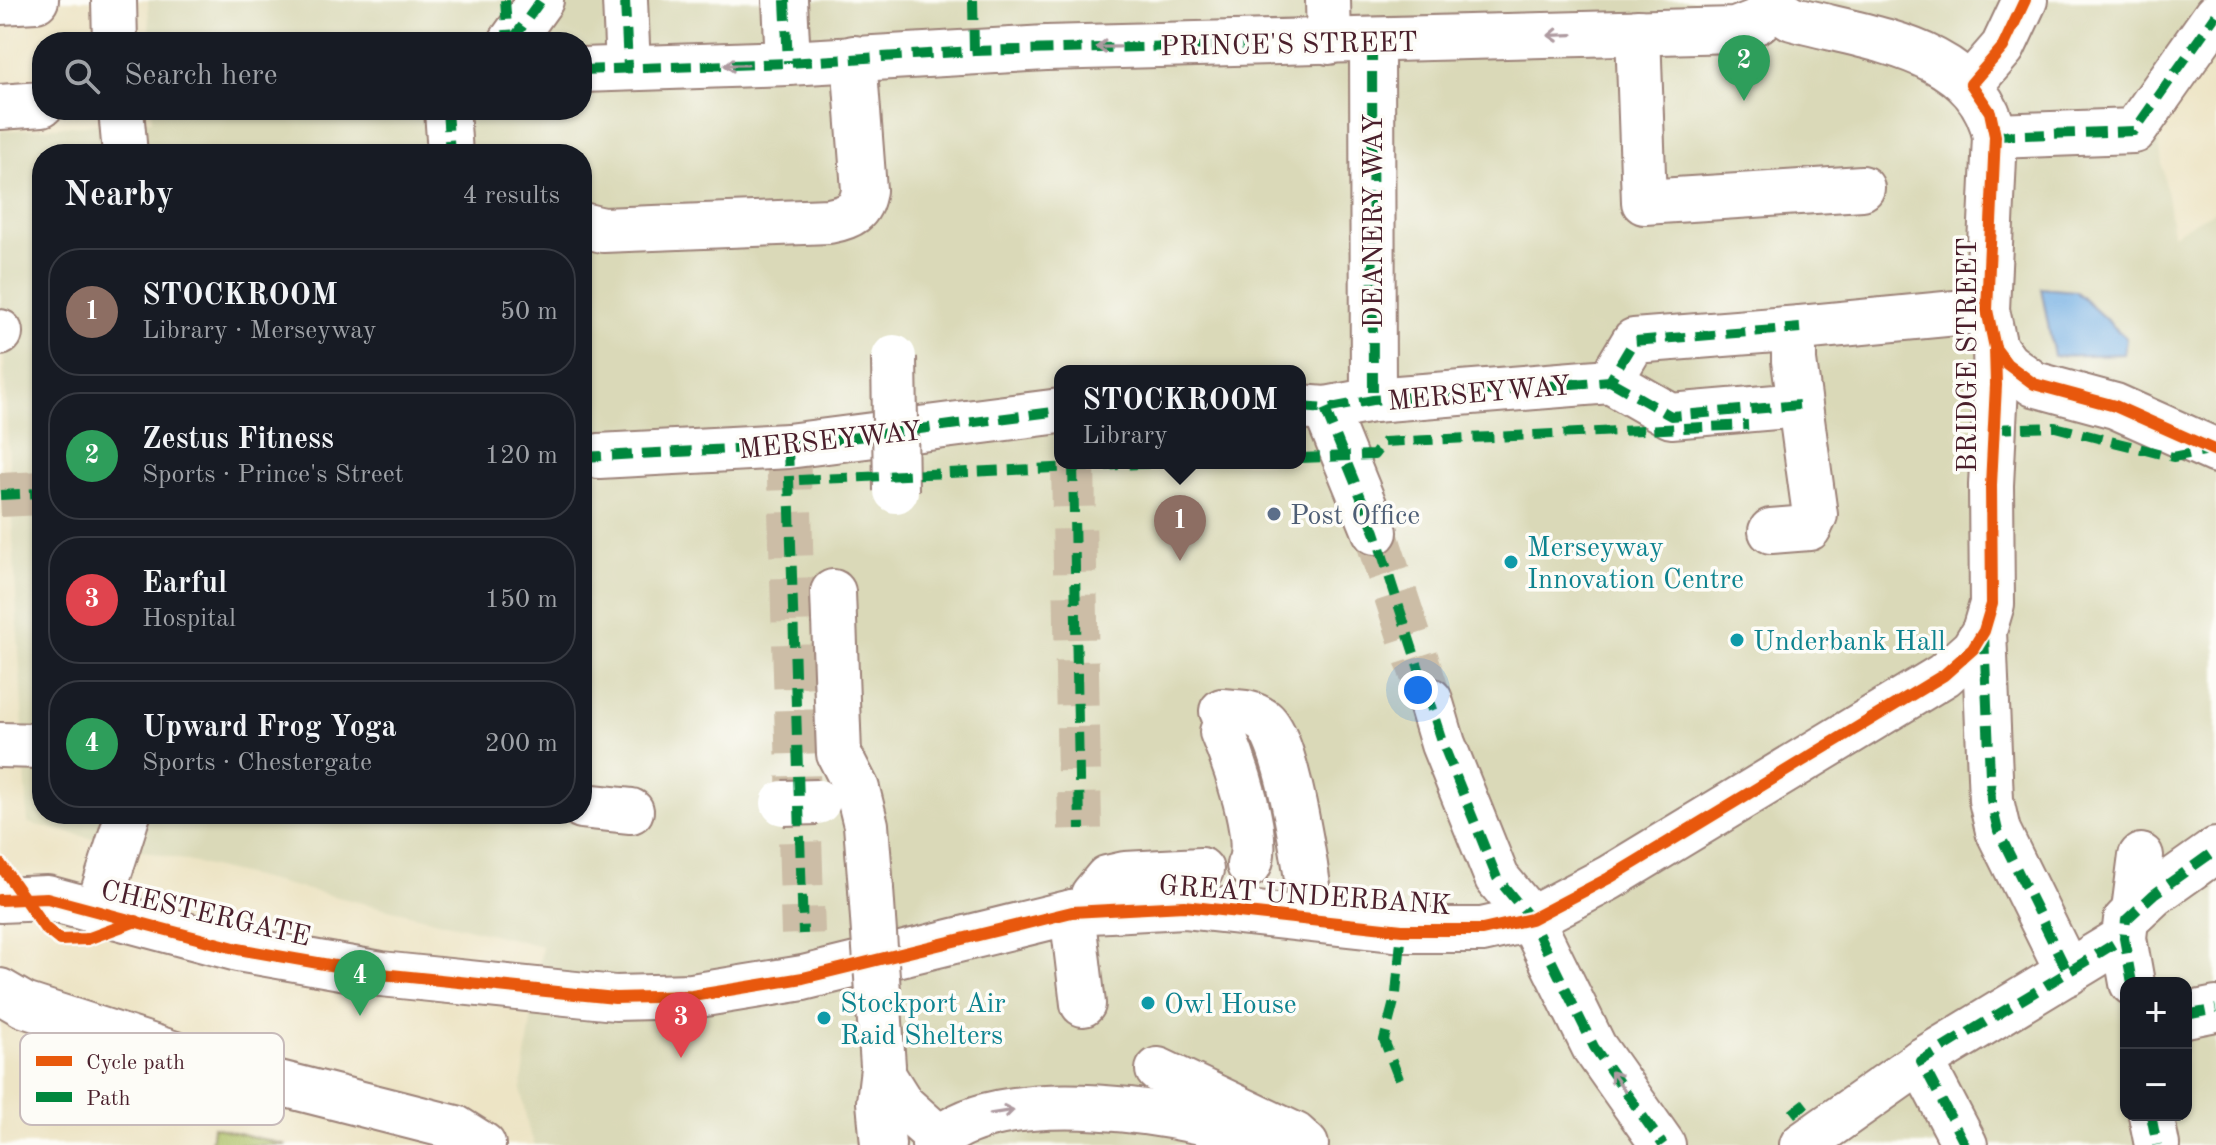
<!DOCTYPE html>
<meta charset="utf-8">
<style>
:root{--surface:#171b24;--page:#242831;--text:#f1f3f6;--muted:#9ea1a6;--line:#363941;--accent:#d1495b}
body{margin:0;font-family:"Old Standard TT",serif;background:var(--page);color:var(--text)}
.controls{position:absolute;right:24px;bottom:24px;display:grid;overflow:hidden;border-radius:16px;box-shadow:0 2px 6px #0004}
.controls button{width:72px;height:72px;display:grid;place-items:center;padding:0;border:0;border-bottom:2px solid var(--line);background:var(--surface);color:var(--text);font:40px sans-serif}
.you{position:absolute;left:1418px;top:690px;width:28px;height:28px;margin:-20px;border:6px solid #fff;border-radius:50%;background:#1a73e8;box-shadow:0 0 0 12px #1a73e833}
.badge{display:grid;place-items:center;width:52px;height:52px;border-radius:50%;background:var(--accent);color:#fff;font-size:26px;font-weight:700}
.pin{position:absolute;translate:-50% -66px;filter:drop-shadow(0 2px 4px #0008)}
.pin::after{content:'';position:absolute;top:42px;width:28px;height:24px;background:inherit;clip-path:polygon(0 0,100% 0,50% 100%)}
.popup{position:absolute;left:1054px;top:365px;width:252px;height:104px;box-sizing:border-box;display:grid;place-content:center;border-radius:16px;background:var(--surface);filter:drop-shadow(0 2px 6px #0005);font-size:26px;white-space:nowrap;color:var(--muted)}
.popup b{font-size:30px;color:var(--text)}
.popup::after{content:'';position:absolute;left:50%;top:100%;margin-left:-16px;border:16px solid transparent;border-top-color:var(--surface)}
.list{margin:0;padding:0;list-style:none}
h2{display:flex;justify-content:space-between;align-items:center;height:104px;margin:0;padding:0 32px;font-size:34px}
h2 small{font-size:26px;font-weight:400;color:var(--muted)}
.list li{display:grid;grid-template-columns:52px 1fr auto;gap:24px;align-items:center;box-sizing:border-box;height:128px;margin:0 16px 16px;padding:0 16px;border:2px solid var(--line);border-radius:32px}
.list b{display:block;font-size:30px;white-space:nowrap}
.list p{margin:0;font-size:26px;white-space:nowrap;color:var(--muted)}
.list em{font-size:26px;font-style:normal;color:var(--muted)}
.icon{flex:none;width:44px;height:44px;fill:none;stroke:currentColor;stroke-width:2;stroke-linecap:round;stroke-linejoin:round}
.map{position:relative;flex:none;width:2216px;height:1145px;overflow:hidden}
.search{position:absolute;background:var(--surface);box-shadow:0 2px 6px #0004;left:32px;top:32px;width:560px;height:88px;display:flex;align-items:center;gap:20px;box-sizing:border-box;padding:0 28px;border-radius:32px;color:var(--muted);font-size:30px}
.panel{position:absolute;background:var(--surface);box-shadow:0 2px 6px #0004;left:32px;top:144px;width:560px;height:680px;border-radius:32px}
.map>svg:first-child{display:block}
</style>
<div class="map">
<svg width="2216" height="1145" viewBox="0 0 2216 1145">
<rect width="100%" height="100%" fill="#fdfcf7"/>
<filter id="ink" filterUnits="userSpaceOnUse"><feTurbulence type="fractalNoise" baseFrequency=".0125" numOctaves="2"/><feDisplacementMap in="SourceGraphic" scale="16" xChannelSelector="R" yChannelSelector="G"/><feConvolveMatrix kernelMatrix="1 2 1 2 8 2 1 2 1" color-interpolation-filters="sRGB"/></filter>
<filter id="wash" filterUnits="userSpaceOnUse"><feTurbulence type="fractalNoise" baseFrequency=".006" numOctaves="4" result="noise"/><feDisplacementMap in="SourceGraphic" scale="32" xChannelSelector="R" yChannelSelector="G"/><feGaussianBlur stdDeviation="1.8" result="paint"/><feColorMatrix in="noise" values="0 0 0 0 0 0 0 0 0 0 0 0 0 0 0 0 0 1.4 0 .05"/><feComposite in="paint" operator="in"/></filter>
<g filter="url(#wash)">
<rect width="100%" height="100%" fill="#ede4c5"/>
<path fill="#dad9b8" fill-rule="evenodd" d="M148 0H2216V54L2157 130 2173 234 2216 210V1145H535L528 1128 521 1090 542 946 28 823 0 288V131L152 120V110H582V42H150ZM42 154H582V814H42ZM1060 371H1300V463H1060ZM2126 983H2186V1115H2126Z"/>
<path fill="#aabe62" stroke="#7a6e46" stroke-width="2" d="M213 1127 287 1145H211Z"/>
<path fill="#72aee3" stroke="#5e6687" stroke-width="2" d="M2041 288 2075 291 2126 338 2124 354 2054 356Z"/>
</g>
<g filter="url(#ink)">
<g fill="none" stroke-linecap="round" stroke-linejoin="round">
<g stroke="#ccbda6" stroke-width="44" stroke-dasharray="44 22" stroke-linecap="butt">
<path d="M788 446 803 934"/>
<path d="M1073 463 1080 829"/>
<path d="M0 495 42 493"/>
<path d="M1375 532 1430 700"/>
</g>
<defs>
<g id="minor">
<path d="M114 0 115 42"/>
<path d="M625 0 628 68"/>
<path d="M785 0 788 63"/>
<path d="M1328 0 1329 42"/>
<path d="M0 2 36 0"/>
<path d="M1638 32 1644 202 1862 188"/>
<path d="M511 42 541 0"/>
<path d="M1372 42 1373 400"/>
<path d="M582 70 788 63 1046 48 1735 30 1758 21 1773 6"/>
<path d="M1971 84 2003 47 2025 0"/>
<path d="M0 107 42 104"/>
<path d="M121 110 125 154"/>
<path d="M447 110 450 154"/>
<path d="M1995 136 2134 131 2216 15"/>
<path d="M582 225 603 230 829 221C850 217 861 212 864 190L854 58"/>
<path d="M0 332V333"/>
<path d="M1995 348 2007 364 2034 384 2115 406 2216 451"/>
<path d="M1610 381 1671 416 1799 405"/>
<path d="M1300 407 1325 409 1373 400 1610 381 1634 341 1800 328"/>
<path d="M1325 409 1375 532"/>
<path d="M599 456 788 446 1060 411"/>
<path d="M1771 531 1809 528 1815 515 1794 361V342L1800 328 1987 310"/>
<path d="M833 592 839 754 857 789 866 825 871 889"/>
<path d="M1984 631 1991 800 1998 831 2068 973"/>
<path d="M1430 700 1443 744 1497 878 1531 919 1594 1047 1663 1145"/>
<path d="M1222 711C1237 712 1251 711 1264 721 1289 741 1308 882 1312 918"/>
<path d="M1222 732C1233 758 1263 841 1249 865"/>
<path d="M0 745 42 746"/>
<path d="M582 806 631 811"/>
<path d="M0 900 47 898 238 949 381 974 615 998 692 996 803 978 1072 912 1184 906 1402 930H1482L1531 919 1609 878 1944 675 1973 649 1984 631 1992 604 1991 485 1996 385 1995 348 1987 310 1995 136C1977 47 1867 39 1792 18L1773 6"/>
<path d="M1094 910 1093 895 1107 878 1125 874 1201 870"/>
<path d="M2134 910 2141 856"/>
<path d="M97 911 128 814"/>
<path d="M1072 912 1083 1004"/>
<path d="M2132 983 2124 938 2126 920 2154 894 2216 850"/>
<path d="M0 991 24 1005 212 1066 456 1128 483 1145"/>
<path d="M2186 1015 2216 1009"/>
<path d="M1921 1061 1965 1145"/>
<path d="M883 1068 879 1102 883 1145"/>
<path d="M1158 1070 1295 1135 1306 1145"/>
<path d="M885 1078 902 1105 939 1138"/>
<path d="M2151 1115 2157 1145"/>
<path d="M934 1145C989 1079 1203 1111 1272 1145"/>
<path d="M1802 1145 1921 1061 2124 938"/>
</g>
</defs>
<use href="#minor" stroke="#9c8278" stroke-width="48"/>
<use href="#minor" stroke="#fff" stroke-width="44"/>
<defs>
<g id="minor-bridge">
<path d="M894 357 896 491"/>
<path d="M783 803 818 802"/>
<path d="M871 889 883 1066"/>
</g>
</defs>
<use href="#minor-bridge" stroke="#9c8278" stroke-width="48" stroke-linecap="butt"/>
<use href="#minor-bridge" stroke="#fff" stroke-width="44"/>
<g stroke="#00873e" stroke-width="10" stroke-dasharray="20 10" stroke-linecap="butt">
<path d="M505 0 508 42"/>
<path d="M625 0 628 68"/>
<path d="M785 0 788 63"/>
<path d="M973 0 974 51"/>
<path d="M511 42 541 0"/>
<path d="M1372 42 1373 400"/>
<path d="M582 70 788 63 974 51 1270 44"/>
<path d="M447 110 450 154"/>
<path d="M1995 136 2134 131 2216 15"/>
<path d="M1610 381 1671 416 1799 405"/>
<path d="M1300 407 1325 409 1373 400 1610 381 1634 341 1800 328"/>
<path d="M1325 409 1375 532 1443 744 1497 878 1531 919 1594 1047 1663 1145"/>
<path d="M1993 429 2055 427 2173 457 2209 450"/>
<path d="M788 446 803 934"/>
<path d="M582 457 788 446 1060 411"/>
<path d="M1300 458 1374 455 1384 442 1748 425"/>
<path d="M1073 463 1080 829"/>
<path d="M799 480 1161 463"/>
<path d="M0 495 42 493"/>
<path d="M1984 634 1991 800 1998 831 2068 973"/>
<path d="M2132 983 2124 938 2126 920 2154 894 2216 850"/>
<path d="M2186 1015 2216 1009"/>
<path d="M1399 1079 1384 1040 1396 994 1402 930"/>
<path d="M1792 1114 1806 1103"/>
<path d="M2151 1115 2157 1145"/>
<path d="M1965 1145 1921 1061 2124 938"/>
</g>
<defs>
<g id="cycleway">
<path d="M1995 348 2007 364 2034 384 2115 406 2216 451"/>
<path d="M0 864 45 928 60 940 87 939 136 921"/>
<path d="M0 900 47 898 238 949 381 974 615 998 692 996 803 978 1072 912 1184 906 1402 930H1482L1531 919 1609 878 1944 675 1973 649 1984 631 1992 604 1991 485 1996 385 1995 348 1987 310 1995 136 1990 112 1971 84 2003 47 2025 0"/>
</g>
</defs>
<use href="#cycleway" stroke="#fdfcf7" stroke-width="17"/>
<use href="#cycleway" stroke="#e8590c" stroke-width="12"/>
</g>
<defs><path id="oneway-shaft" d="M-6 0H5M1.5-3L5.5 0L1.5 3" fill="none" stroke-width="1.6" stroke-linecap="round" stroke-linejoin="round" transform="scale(2)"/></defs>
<g stroke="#ae9aa0">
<use href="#oneway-shaft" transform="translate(1560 35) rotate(178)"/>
<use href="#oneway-shaft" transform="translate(1108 47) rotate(179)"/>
<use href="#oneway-shaft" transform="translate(736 65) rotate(179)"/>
<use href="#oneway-shaft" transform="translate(1618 1081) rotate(-126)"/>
<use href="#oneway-shaft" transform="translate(1002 1112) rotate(-9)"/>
</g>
</g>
<circle fill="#5c6f8a" stroke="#fdfcf7" stroke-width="3" cx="1274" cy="514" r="8"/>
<g fill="#0f9aa8" stroke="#fdfcf7" stroke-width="3">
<circle cx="1511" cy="562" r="8"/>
<circle cx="1737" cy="640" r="8"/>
<circle cx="1148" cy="1003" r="8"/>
<circle cx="824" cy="1018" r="8"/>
</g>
<g text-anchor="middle" stroke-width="7" stroke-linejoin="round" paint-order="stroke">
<g font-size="28" fill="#4a1f2b" stroke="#fdfcf7">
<text transform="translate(1289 43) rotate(-1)" y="10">PRINCE'S STREET</text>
<text transform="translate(1372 221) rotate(-90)" y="10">DEANERY WAY</text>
<text transform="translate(1966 355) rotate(-90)" y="10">BRIDGE STREET</text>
<text transform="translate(1479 392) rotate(-5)" y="10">MERSEYWAY</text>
<text transform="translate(830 439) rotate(-6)" y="10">MERSEYWAY</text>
<text transform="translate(1305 894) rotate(4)" y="10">GREAT UNDERBANK</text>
<text transform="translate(206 912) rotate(13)" y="10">CHESTERGATE</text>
</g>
<g font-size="28" fill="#4e5e75" stroke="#fdfcf7" text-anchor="start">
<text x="1290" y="524">Post Office</text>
</g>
<g font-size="28" fill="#0d838f" stroke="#fdfcf7" text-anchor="start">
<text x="1527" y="556">Merseyway<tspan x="1527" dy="32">Innovation Centre</tspan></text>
<text x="1753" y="650">Underbank Hall</text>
<text x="840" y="1012">Stockport Air<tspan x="840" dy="32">Raid Shelters</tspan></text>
<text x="1164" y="1013">Owl House</text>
</g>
</g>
<rect x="20" y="1033" width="264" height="92" rx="12" fill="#fdfcf7" stroke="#c7baba" stroke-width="2"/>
<rect x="36" y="1056" width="36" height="10" fill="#e8590c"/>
<rect x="36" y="1092" width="36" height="10" fill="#00873e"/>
<g font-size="22" fill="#4a1f2b">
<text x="86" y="1069">Cycle path</text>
<text x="86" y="1105">Path</text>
</g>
</svg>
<div class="controls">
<button>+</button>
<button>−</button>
</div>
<div class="you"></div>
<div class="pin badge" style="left:1180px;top:561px;background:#8d6e63">1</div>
<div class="popup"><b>STOCKROOM</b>Library</div>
<div class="pin badge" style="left:1744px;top:101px;background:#2e9e5b">2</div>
<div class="pin badge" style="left:681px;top:1058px;background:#e0444e">3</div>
<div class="pin badge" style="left:360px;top:1016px;background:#2e9e5b">4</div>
<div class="search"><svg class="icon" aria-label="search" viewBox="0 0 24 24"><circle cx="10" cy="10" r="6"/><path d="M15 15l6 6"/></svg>Search here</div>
<section class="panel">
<h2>Nearby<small>4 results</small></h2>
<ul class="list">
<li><span class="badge" style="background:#8d6e63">1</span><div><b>STOCKROOM</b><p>Library · Merseyway</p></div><em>50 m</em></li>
<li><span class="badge" style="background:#2e9e5b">2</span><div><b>Zestus Fitness</b><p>Sports · Prince's Street</p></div><em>120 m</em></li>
<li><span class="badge" style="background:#e0444e">3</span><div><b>Earful</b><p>Hospital</p></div><em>150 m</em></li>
<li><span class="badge" style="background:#2e9e5b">4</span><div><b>Upward Frog Yoga</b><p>Sports · Chestergate</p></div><em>200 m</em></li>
</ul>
</section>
</div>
